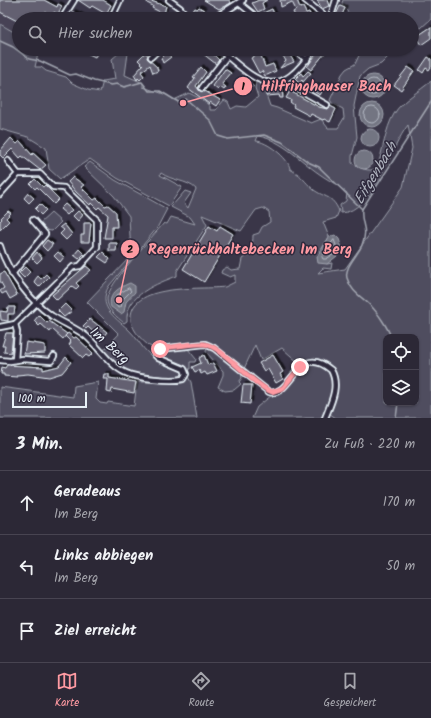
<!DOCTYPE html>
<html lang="de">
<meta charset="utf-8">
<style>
:root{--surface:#2c2836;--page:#34303e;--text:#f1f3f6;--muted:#a6a6ad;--line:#484451;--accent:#ff9aa2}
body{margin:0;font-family:Kalam,sans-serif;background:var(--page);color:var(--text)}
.controls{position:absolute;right:12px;bottom:12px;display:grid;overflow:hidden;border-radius:8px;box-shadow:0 1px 3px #0004}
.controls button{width:36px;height:36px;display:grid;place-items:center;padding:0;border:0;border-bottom:1px solid var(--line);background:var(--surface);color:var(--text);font:20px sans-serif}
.scale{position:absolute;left:12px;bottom:10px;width:75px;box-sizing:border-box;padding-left:4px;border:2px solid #e8f1f8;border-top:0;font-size:11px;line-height:14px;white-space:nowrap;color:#e8f1f8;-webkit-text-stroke:3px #2f2a3d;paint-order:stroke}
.stop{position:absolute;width:12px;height:12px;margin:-9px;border:3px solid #ff9aa2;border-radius:50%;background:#fff}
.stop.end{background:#ff9aa2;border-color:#fff;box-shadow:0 1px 4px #0008}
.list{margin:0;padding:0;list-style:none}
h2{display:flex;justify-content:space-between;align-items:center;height:52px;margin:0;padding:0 16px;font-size:17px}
h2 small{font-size:13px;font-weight:400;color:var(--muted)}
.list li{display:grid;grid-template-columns:26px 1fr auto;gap:12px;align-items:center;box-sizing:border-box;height:64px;padding:0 16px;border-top:1px solid var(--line)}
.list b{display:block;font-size:15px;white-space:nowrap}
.list p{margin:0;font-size:13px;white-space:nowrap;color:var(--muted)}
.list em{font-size:13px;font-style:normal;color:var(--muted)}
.icon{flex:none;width:22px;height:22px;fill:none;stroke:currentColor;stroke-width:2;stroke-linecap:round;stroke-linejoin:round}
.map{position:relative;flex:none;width:431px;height:418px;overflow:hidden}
.search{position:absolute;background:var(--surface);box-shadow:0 1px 3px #0004;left:12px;right:12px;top:12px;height:44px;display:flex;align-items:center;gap:10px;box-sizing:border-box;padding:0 14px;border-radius:22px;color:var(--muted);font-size:15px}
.sheet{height:244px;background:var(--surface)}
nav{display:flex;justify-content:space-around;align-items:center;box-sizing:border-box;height:56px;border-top:1px solid var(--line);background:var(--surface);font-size:11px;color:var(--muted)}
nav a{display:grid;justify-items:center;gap:2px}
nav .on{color:var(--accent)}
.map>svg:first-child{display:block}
</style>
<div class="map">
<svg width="431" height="418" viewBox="0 0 431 418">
<defs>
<filter id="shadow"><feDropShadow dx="2.5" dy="-2.5" stdDeviation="0" flood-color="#0009"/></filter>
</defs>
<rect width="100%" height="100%" fill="#3a3648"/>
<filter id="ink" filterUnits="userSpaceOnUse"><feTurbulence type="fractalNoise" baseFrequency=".025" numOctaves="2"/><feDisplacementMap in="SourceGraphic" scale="8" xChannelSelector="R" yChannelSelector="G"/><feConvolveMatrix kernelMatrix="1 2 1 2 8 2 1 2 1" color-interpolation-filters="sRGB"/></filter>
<g filter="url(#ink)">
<path fill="#464354" d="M0 0 19 19V35L0 24Z"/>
<g fill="#504e5f" stroke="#9ca0ac" fill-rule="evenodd">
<path d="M343 0H431V19L421 28H412V19H352L342 3Z"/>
<path d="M0 24 19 35V49H39L35 67H41L46 71 66 77 72 83 88 90 100 92 103 81 115 79 112 59 119 53V49H126L128 53 125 75 143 83V87L167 95 174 100 189 93 201 99 210 106V110H216L224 100 228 102 231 109 237 106 246 107 258 97 255 88 256 81 262 83 270 106 277 108 311 123 321 119 328 128H338L344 118 343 109 333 104 330 100 342 74 346 69 355 64 362 49H392L387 58 381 64 368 69 360 76 354 106 357 137 352 156V163C360 168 369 173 377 168 383 151 385 129 394 114 402 100 419 92 431 81V418H336L330 414 324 418H252L257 407 272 395 285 389 293 377 303 367 310 365 324 367 329 371 332 375 336 395 335 376 318 360 300 364 282 348 261 360 255 345 243 371C234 364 211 345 201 342 195 341 159 346 151 347 143 342 133 331 131 321 127 282 202 290 225 287L235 282V275L230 277 221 273 222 270 227 267 231 270 240 269 242 259C251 254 253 244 253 235L259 233 262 227 270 222 269 212 263 208 256 210 241 231 202 215 207 225 177 271V276C158 283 125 295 127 321L124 323C117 317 107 310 107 299 107 285 153 236 164 223L167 224 171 217 195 224 190 217 171 207 185 191 191 193 184 203 188 208 196 189C187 180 172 181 161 173L160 175 182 187 169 206 117 178 90 159 60 179 49 169 46 148 28 137 0 129ZM408 125 412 148 403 187 345 269 318 273 323 268 331 269 332 263 327 264 317 257 329 237 323 222 336 218 339 211C332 195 325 198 314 190 309 186 301 176 298 174 295 172 293 171 290 169 289 158 266 141 256 141L258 136C283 140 302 163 324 177 332 182 339 186 347 193L346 201 340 205 341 213C373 212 391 146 408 125ZM386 337H416V403H386Z"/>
<path d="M90 162 115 180 167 209 157 228 109 286C97 306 114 317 128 329 136 336 141 347 150 355 158 362 170 365 181 369L183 374 179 378 131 373 119 367 104 352 100 354 119 334 87 302 131 256 129 216 114 196 84 167Z"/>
<path d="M51 213 61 222 52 231 45 230 39 224Z"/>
<path d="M207 346 214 349 241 372 242 378 239 382 241 384 234 390 225 391 218 387 223 375V371L206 352Z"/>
<path d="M184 347 185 350 188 349 196 359 195 362H190V369H186L182 365 158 356 159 351Z"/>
<path d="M188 377 191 382 197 418H0V387L73 397 74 386 98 382 96 399 100 403 107 404 108 402 134 406 137 382H182Z"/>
</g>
<g fill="#737482" stroke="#a2a6b1">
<circle cx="373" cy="87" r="12"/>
<circle cx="372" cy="115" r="12"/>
<circle cx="370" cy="138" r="9"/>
<circle cx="364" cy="160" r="9"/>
<path d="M335 235 339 239 342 248 337 256 327 264 318 263 317 257 329 237Z"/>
<path d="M130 283 135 286V292L126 302 124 312 121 314 111 307C107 294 120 287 130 283Z"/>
</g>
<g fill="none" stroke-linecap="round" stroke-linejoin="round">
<g stroke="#b9bfc9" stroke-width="1">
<circle cx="373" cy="87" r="8"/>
<circle cx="372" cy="115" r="8"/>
<path d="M334 240 337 248 334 254 326 259H323L322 257Z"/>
<path d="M129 288 131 291 123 299 121 307 118 308 114 302 116 296Z"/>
</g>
<g stroke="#a2a6b1" stroke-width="1.5">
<path d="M0 41 13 47 29 59 40 61 70 75 76 74 94 81 111 85 117 84 124 87 142 82 149 91H160L180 103 186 99 210 120 218 136 228 139 264 135 282 142 308 162 319 167 362 209"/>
<path d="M391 337C388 328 378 313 371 306 362 297 351 292 347 278 344 267 358 255 362 245 369 227 360 225 362 209L431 102"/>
<path d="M396 418 398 403"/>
</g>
</g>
<g fill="#636171" stroke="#e8f1f8" filter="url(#shadow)">
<path d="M0 0H44L57 7 58 4 62 6 58 14 54 12 52 16 45 12 41 19H19V22L0 12Z"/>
<path d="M78 0H103L111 5 106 14 92 6 90 8Z"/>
<path d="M148 0 166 6 164 14 152 8 153 6 147 3Z"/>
<path d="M204 0H229L231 3 219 9Z"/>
<path d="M259 0H267L262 3 264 9 258 12 252 3Z"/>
<path d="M280 0H297L300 8 303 7 306 13 309 12 312 19H306L304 15 296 18 293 12 296 10 292 2 281 7Z"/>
<path d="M317 0H327L329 6 322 9Z"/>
<path d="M340 6 345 8 342 15 340 19H334Z"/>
<path d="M199 7 204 10 200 17 192 12 195 8 197 9Z"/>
<path d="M272 9 276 19H266L263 13Z"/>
<path d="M73 12 87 19H70Z"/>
<path d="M431 27V38L421 45 416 37Z"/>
<path d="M78 49H100L95 57Z"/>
<path d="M170 49H175L169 55 171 57 163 63 161 58Z"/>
<path d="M205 49 207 51 208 49 214 54V55L219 60 216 64 202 53Z"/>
<path d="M267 49H286L294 62 280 68 286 61 283 56 279 52 270 54Z"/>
<path d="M320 49H326L324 51 325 53 311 70 307 67Z"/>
<path d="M145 53 148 55 147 58 157 67 158 71 153 73 150 65 141 72 144 76 140 80 138 78 137 80 134 75 143 65 138 60Z"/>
<path d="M260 53 265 67 273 64 276 71 265 76 262 71 259 73 251 58Z"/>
<path d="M428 57 431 59V67L429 70 426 68 423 73 419 70Z"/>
<path d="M201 67 206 72 196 86 200 91 205 92V91L220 100 216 106 210 102 209 104 188 88 195 78 193 77Z"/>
<path d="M408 67 414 71 401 90 394 85Z"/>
<path d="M225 69 231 73 222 84 226 87 224 90 220 87 218 90 213 86Z"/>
<path d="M308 71 311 73 303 82 302 80 299 83 295 79 301 73 303 76Z"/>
<path d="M247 82 253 86 250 91 243 87Z"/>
<path d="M316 85 323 90 320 95 313 91Z"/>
<path d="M282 87 283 98H280L279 95 266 96V89Z"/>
<path d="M290 91 319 107 327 109 330 106 336 109 330 122 324 119 323 120 311 114 310 116 293 107 294 105 290 102 291 100 286 98Z"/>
<path d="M11 138 17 144 20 141 32 155 33 153 46 165 40 170 22 156 20 158 12 149 3 158 0 155V151Z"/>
<path d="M73 177 84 185 81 187 94 200 97 198 105 206 108 205 116 212 117 227H112V238H104L108 215 99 207 97 209 91 203 90 205 76 192 68 182Z"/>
<path d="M35 179 43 187 45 185 59 199 54 204 37 187 35 189 30 184Z"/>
<path d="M28 193 34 198 29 203 24 198Z"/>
<path d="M40 204 46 210 41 215 35 209Z"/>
<path d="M65 204 72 210 67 215 60 209Z"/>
<path d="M8 211 11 213 6 218 9 221 0 230V221L2 219 1 218Z"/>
<path d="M78 211 83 215 78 221 73 216Z"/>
<path d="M84 223H91L89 242H81V235H84Z"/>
<path d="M64 224 72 234 66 240 60 234 64 230 60 227Z"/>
<path d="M209 226 217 231 220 226 233 234 204 282 183 269Z"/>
<path d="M47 240 53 244 47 251 42 246Z"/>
<path d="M109 243H117L116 251H109Z"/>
<path d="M79 249 84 254 79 259 74 255Z"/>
<path d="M37 252 42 258 37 263 32 258Z"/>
<path d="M58 252 64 257 60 262 54 256Z"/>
<path d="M103 252 110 259 107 263 98 257Z"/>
<path d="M86 266 91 270 76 283 79 286 76 289 72 286 57 300 52 295Z"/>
<path d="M25 267 30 272 24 278 19 273Z"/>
<path d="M4 272 17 295 10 299 6 292 2 294 0 291 4 288 0 281V274Z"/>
<path d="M46 274 49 277 39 287 34 282 35 280 38 276 41 279Z"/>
<path d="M65 304 72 311 64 317 58 311Z"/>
<path d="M8 307H15L14 314H8V321L1 320 0 311 7 312Z"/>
<path d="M39 315 47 323 49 321 67 334 63 339 52 329 50 332 41 324 39 326 34 321Z"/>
<path d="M90 319 107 332 101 339 88 327 86 329 83 326Z"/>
<path d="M6 333H13L11 353 4 352 5 346H2Z"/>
<path d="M68 333 74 338 76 337 93 353 89 357 86 355 83 358 69 345 71 342 65 336Z"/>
<path d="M26 342 45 345V353L24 354Z"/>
<path d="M204 355 208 365 213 363 217 371 207 375 205 372 201 374 199 370 195 372 192 367 201 363 199 358Z"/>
<path d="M273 355 283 372 280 374 283 379 276 383 268 369 264 371 259 363Z"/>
<path d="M66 357 71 362 62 373 49 377 28 374 17 375V377L4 376V374H1L2 367 5 368 7 365 43 367V370L59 366Z"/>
<path d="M104 374H109V378L136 382 134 393 112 389 111 393 107 392 108 379H103Z"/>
<path d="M243 385H252L250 404 241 403Z"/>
</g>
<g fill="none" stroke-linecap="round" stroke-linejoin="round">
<defs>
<g id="minor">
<path d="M169 0 180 8 189 19"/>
<path d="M305 0 328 19"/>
<path d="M239 3 259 19"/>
<path d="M62 19 74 0"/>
<path d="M111 19 120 0"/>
<path d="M213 19 243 0"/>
<path d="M330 19 336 0"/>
<path d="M219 49C260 84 277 103 314 49"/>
<path d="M294 49 307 60"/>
<path d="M151 57 159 49"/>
<path d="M284 81 327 105"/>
<path d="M202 88 227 56"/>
<path d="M0 194 18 174 8 161"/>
<path d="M0 246C7 271 30 301 52 316 63 323 75 328 86 336 99 347 110 366 126 373 137 378 171 382 183 379L186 374 184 369 158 358 155 355 156 351 160 349 205 344 214 348 269 392C292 398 297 341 331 370 340 386 331 403 325 418"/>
<path d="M12 274 45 234 33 220"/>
<path d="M0 327 15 324 73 267 80 266 97 247V220L64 188 53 187 40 174H18"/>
<path d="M0 360 10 361 23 359 51 361 54 356"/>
<path d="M15 360 17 332 15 324"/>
</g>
</defs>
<use href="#minor" stroke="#e8f1f8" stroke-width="8"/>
<use href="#minor" stroke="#2f2a3d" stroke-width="4.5"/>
</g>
</g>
<g fill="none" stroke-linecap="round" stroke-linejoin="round" filter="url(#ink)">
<path stroke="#ff9aa2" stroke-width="5" d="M160 349C174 347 190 343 204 344 221 345 252 385 272 392L283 388 300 367"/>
</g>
<g text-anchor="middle" stroke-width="3" stroke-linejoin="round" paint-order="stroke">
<g font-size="14" fill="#e8f1f8" stroke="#2f2a3d">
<text transform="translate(110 345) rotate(42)" y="5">Im Berg</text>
</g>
<g font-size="15" font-style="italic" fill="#aeb2bd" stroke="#2f2a3d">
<text transform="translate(375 173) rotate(-59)" y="5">Eifgenbach</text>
</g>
</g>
<path fill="none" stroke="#ff9aa2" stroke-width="1.5" d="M183 103L243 86M119 300L130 249"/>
<g fill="#ff9aa2" stroke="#2f2a3d" stroke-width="1.5">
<circle cx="183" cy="103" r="4"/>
<circle cx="119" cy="300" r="4"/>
<circle cx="243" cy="86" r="10"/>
<circle cx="130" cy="249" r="10"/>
</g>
<g font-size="12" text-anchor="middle" font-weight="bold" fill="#111">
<text x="243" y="90">1</text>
<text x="130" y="253">2</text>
</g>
<g font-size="15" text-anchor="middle" font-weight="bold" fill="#ff9aa2" stroke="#2f2a3d" stroke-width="3" stroke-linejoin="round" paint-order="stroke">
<text x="326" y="91">Hilfringhauser Bach</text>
<text x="250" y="254">Regenrückhaltebecken Im Berg</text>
</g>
</svg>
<div class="controls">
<button><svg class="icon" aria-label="locate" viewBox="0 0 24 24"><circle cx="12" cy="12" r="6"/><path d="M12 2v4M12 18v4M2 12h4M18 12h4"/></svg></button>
<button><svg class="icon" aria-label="layers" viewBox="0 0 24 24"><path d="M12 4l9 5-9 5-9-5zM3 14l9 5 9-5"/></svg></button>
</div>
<div class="scale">100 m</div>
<div class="stop" style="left:160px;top:349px"></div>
<div class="stop end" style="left:300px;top:367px"></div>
<div class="search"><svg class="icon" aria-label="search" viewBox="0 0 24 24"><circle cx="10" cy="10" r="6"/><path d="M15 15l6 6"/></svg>Hier suchen</div>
</div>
<section class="sheet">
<h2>3 Min.<small>Zu Fuß · 220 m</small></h2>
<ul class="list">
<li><svg class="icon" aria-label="ahead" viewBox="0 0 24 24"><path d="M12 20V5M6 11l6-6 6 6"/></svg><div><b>Geradeaus</b><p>Im Berg</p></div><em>170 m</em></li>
<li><svg class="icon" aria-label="left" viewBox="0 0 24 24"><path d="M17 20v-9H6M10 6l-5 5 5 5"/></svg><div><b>Links abbiegen</b><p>Im Berg</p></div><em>50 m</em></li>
<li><svg class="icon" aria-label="arrive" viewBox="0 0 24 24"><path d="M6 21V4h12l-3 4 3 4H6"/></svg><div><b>Ziel erreicht</b></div></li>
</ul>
</section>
<nav>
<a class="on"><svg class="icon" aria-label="map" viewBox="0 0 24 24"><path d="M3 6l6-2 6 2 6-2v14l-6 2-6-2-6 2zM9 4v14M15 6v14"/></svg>Karte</a>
<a><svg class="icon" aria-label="directions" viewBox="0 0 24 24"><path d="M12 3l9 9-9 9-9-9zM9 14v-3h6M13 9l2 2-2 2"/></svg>Route</a>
<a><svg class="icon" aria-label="saved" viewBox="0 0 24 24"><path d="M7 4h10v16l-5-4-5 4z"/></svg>Gespeichert</a>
</nav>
